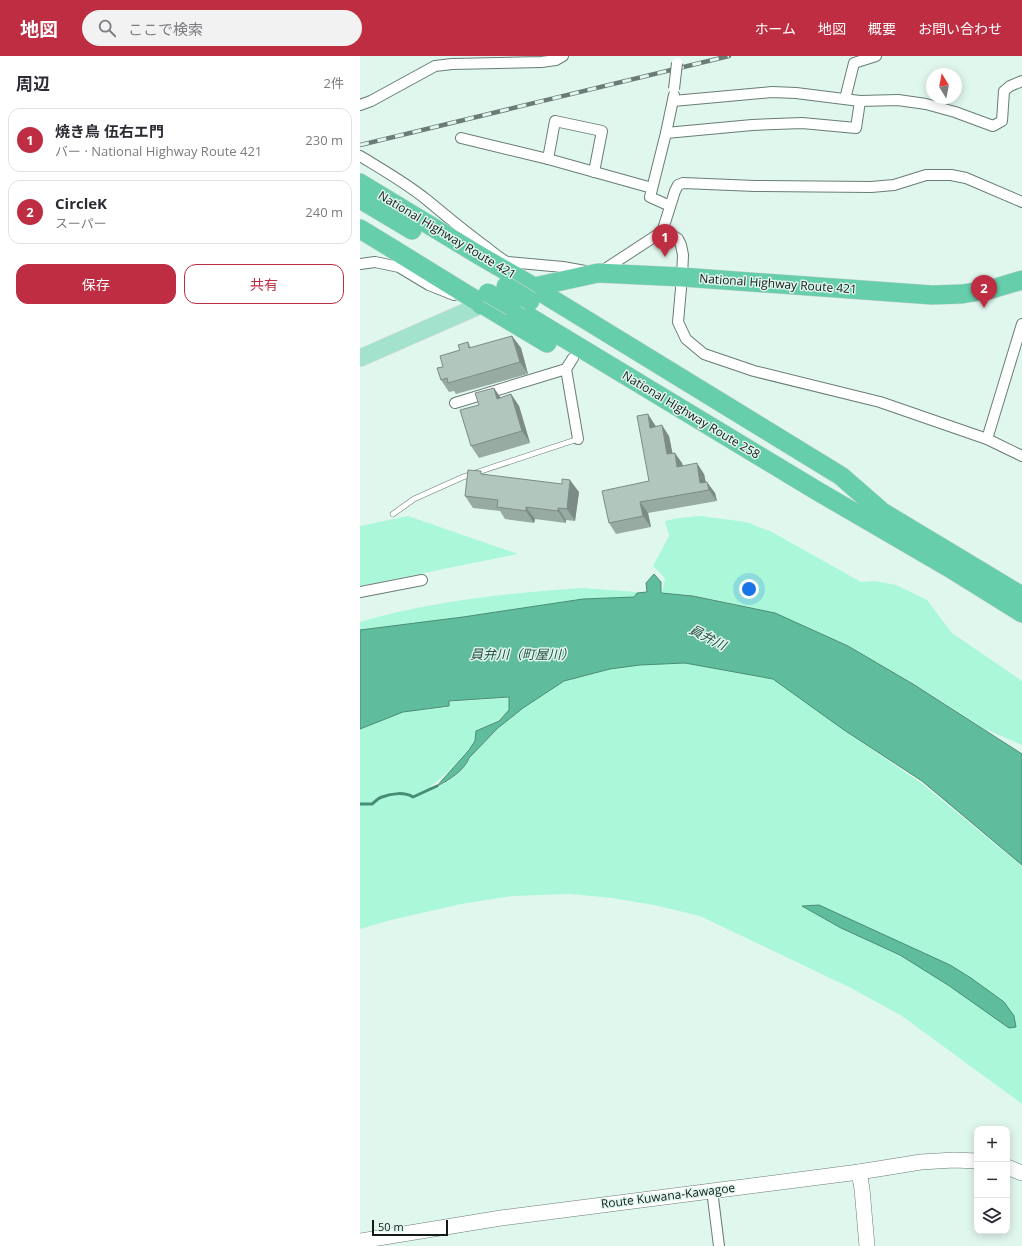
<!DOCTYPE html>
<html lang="ja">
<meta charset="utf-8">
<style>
:root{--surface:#fff;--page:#f2f2f3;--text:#2b2b33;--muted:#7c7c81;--line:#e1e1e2;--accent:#be2d41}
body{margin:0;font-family:"Open Sans","Noto Sans JP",sans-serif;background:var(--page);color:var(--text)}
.controls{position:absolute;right:12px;bottom:12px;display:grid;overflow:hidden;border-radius:8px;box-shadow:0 2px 10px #0003}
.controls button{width:36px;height:36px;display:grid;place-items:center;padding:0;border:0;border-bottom:1px solid var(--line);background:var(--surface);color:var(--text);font:20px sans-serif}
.compass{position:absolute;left:566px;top:12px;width:36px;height:36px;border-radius:50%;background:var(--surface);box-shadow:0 2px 10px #0003;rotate:350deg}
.scale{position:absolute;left:12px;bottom:10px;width:76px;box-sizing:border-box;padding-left:4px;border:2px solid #131b18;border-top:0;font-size:11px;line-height:14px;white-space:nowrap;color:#131b18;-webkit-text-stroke:3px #e0f7ee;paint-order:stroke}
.you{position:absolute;left:389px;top:533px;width:14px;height:14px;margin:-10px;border:3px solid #fff;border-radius:50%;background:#1a73e8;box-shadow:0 0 0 6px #1a73e833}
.badge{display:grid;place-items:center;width:26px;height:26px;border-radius:50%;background:var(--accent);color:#fff;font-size:13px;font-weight:700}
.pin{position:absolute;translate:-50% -33px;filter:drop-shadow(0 1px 2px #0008)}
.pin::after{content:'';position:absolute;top:21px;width:14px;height:12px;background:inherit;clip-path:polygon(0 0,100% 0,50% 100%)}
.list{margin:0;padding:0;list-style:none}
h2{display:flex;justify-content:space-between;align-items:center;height:52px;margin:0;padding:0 16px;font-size:17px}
h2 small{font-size:13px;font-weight:400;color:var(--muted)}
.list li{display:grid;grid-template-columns:26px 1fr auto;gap:12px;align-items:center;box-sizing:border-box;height:64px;margin:0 8px 8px;padding:0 8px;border:1px solid var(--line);border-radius:12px}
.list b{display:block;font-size:15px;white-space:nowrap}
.list p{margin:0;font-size:13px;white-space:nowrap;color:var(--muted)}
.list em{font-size:13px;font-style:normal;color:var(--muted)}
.actions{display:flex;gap:8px;padding:12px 16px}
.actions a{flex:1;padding:9px 0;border:1px solid var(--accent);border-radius:12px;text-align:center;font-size:14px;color:var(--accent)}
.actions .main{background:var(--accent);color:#fff}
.icon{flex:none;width:22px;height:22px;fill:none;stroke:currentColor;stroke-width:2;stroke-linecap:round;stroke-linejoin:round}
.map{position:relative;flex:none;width:662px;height:1190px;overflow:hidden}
header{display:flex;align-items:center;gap:24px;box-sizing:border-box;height:56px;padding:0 20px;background:var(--accent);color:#fff}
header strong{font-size:19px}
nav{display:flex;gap:22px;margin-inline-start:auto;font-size:14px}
.search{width:280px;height:36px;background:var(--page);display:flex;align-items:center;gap:10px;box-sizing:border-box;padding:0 14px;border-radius:22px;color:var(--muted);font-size:15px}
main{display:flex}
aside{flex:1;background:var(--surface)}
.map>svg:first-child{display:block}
</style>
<header>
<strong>地図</strong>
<div class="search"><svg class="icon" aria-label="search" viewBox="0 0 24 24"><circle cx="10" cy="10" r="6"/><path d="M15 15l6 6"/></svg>ここで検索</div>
<nav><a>ホーム</a><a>地図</a><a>概要</a><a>お問い合わせ</a></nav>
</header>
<main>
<aside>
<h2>周辺<small>2件</small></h2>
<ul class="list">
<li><span class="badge">1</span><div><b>焼き鳥 伍右エ門</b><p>バー · National Highway Route 421</p></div><em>230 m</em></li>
<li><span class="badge">2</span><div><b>CircleK</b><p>スーパー</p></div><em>240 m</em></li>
</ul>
<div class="actions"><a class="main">保存</a><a>共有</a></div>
</aside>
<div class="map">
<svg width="662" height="1190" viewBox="0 0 662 1190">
<rect width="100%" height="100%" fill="#e0f7ee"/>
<g fill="#abf7da">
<path d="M48 460 158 498 0 530V470Z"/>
<path d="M341 460 386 466 412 476 501 526 515 525 536 529 567 544 592 577 662 625V689L623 672 553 627 489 590 415 557 333 539 302 537 305 522 293 510 309 480 305 465 318 462Z"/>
<path d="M222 532 277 536 274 541 222 543 103 561 0 574V566C72 545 147 537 222 532Z"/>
<path d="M325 607 413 623 485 675 561 727 662 810V1048L542 960 491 932 340 860 294 849 252 842 210 838 152 840 101 848 31 864 0 873V673L43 656 89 651V646L149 642V654L138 664 116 675 115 686 108 694 89 715 70 731C82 734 106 713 110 702L138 673 163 652 204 625 250 613 279 609Z"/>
</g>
<g fill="#5fbd9d" stroke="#488c75">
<path d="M294 518 301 526V537L333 540 415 557 488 590 553 628 662 698V809L562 725 484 674 413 623 325 607 280 609 250 613 204 625 163 652 138 672 109 702C105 714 88 725 77 730L109 694 115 685 116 675 139 665 149 654V641L89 645V650L43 656 0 673V574L103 561 223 543 274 541 277 537 287 536 286 527Z"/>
<path d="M459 849 590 909 611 922 644 946 654 960 656 971 649 972 588 929 540 899 481 872 442 850Z"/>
</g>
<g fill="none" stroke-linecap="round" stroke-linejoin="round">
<path stroke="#488c75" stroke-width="3" d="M0 748H12C15 746 18 742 22 741 32 737 45 736 53 741L77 730"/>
<defs>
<path id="lane" d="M33 458 54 443 103 421 218 383"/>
<g id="street">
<path d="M485 43 494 7 516 0"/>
<path d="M313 45 412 36 436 37 500 45 538 44 566 48 595 56 633 70 642 65 644 35 650 30 662 25"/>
<path d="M0 49 11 45 75 10 92 8 181 6 196 4 203 0"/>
<path d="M306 77 392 69 442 67 496 72 500 45"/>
<path d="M101 82 188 103 292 132"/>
<path d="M0 100C23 114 46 127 67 144 85 159 103 174 122 188 131 194 137 201 147 206L203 211 225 215"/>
<path d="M188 103 195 65 242 75 234 116"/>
<path d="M310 150 290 141 306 77 314 39"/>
<path d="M303 173 318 183 321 189 323 199 322 221 318 266 326 283 344 298 394 315 520 346 627 383 662 400"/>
<path d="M0 208 15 206 39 211 69 229 94 239"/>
<path d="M242 215 297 179 303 173 315 135 318 129 323 127 395 130 511 131 534 129 566 119H591L606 122 662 146"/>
<path d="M206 313 218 383"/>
<path d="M95 347 206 313 213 302"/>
<path d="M627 383 662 268"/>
<path d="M0 536 62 524"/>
<path d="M352 1134 359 1190"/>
</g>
<g id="secondary">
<path d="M647 1111 662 1117"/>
<path d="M499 1116 502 1133 507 1190"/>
<path d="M0 1185 141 1162 499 1116 561 1106 594 1104 617 1105"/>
</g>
<path id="primary" d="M0 302 121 249"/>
<g id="highway">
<path d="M0 127 122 201 174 231 192 243 481 420 520 454"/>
<path d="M0 143 52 174"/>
<path d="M0 173C63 211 124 250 187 287"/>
<path d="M121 249 174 231 238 217 322 221 572 239 602 238 632 233 662 224"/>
<path d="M151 250 459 436 588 511 662 557"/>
<path d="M509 448 662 540"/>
</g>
</defs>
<use href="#lane" stroke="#687d74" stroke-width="6"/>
<use href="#street" stroke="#687d74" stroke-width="12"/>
<use href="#secondary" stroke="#687d74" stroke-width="16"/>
<use href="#primary" stroke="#d5d6d5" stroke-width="18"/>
<use href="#highway" stroke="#d5d6d5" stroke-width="20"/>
<use href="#lane" stroke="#fff" stroke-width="5"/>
<use href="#street" stroke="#fff" stroke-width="10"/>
<use href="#secondary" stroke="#fff" stroke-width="15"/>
<use href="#primary" stroke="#a3e2cc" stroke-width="17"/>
<use href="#highway" stroke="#66ceaa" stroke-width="19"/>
<defs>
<path id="rail" d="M0 89 369 0"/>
</defs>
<use href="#rail" stroke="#6d7b76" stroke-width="4.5"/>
<use href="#rail" stroke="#e0f7ee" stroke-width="3" stroke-dasharray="9" stroke-linecap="butt"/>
<defs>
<path id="street-bridge" d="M314 33 317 7"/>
<g id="highway-bridge">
<path d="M146 230 170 245"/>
<path d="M128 237 151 250"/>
</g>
</defs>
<use href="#street-bridge" stroke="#687d74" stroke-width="12" stroke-linecap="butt"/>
<use href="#highway-bridge" stroke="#d5d6d5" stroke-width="20" stroke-linecap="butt"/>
<use href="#street-bridge" stroke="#fff" stroke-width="10"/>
<use href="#highway-bridge" stroke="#66ceaa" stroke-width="19"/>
</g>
<g fill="#98aba3">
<path d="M152 280 161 292 168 318 96 338 94 335 89 336 81 324 83 311 108 286 111 292Z"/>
<path d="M134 332 141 342 151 338 159 350 170 387 119 402 111 390 119 349Z"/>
<path d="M295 369 296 370 309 380 312 397 322 407 323 410 344 418 346 426 355 437 357 445 288 457 291 471 256 478 249 467 289 425Z"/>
<path d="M123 418 219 436 215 465 206 464V467L175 463 174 467 145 463 140 455 113 452 105 440Z"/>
</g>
<g fill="#7c8b85">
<path d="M152 280 161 292 168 318 160 306Z"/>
<path d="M134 332 142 344 137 343Z"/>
<path d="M151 338 159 350 170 387 162 375Z"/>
<path d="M288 358 295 369 298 382 290 372Z"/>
<path d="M302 369 309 380 315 409 307 398Z"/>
<path d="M315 397 322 407 325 422 317 411Z"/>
<path d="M337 407 344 418 347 434 340 427Z"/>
<path d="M210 424 219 436 215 465 207 453Z"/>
<path d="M347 426 355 437 357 445 349 434Z"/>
<path d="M280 446 288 457 291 471 283 460Z"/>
<path d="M166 451 175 463 174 467 166 455Z"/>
<path d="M198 452 206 464V467L198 455Z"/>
</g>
<g fill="#b1c7be" stroke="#7c8b85">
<path d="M152 280 160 306 88 327 87 322 81 324 77 312 83 311 80 300 100 294 98 289 108 286 109 292Z"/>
<path d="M134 332 137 343 151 338 162 375 111 390 100 354 119 349 115 337Z"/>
<path d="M288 358 290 372 302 369 307 398 315 397 317 411 337 407 340 427 347 426 349 434 280 446 283 460 249 467 242 435 289 425 277 360Z"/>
<path d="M108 414 121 415V418L202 428V423L210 424 207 453 198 452V455L166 451V455L137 451 138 444 105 440Z"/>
</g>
<g text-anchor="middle" stroke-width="3" stroke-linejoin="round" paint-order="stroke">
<g font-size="12" fill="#131b18" stroke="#e0f7ee">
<text transform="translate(87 179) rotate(31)" y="4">National Highway Route 421</text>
<text transform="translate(418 228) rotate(4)" y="4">National Highway Route 421</text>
<text transform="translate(331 359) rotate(31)" y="4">National Highway Route 258</text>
<text transform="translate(308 1140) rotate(-7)" y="4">Route Kuwana-Kawagoe</text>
</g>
<g font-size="13" font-style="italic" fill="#244d3f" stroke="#e0f7ee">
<text transform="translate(348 581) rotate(27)" y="5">員弁川</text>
<text x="162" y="603">員弁川（町屋川）</text>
</g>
</g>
</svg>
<div class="controls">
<button>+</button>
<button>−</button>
<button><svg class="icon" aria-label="layers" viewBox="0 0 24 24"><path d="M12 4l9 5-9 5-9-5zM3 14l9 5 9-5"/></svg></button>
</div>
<svg class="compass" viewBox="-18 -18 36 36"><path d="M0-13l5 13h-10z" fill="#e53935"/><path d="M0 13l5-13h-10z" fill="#7c7c81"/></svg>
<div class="scale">50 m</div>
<div class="you"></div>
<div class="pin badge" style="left:305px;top:201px">1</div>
<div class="pin badge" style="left:624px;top:252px">2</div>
</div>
</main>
